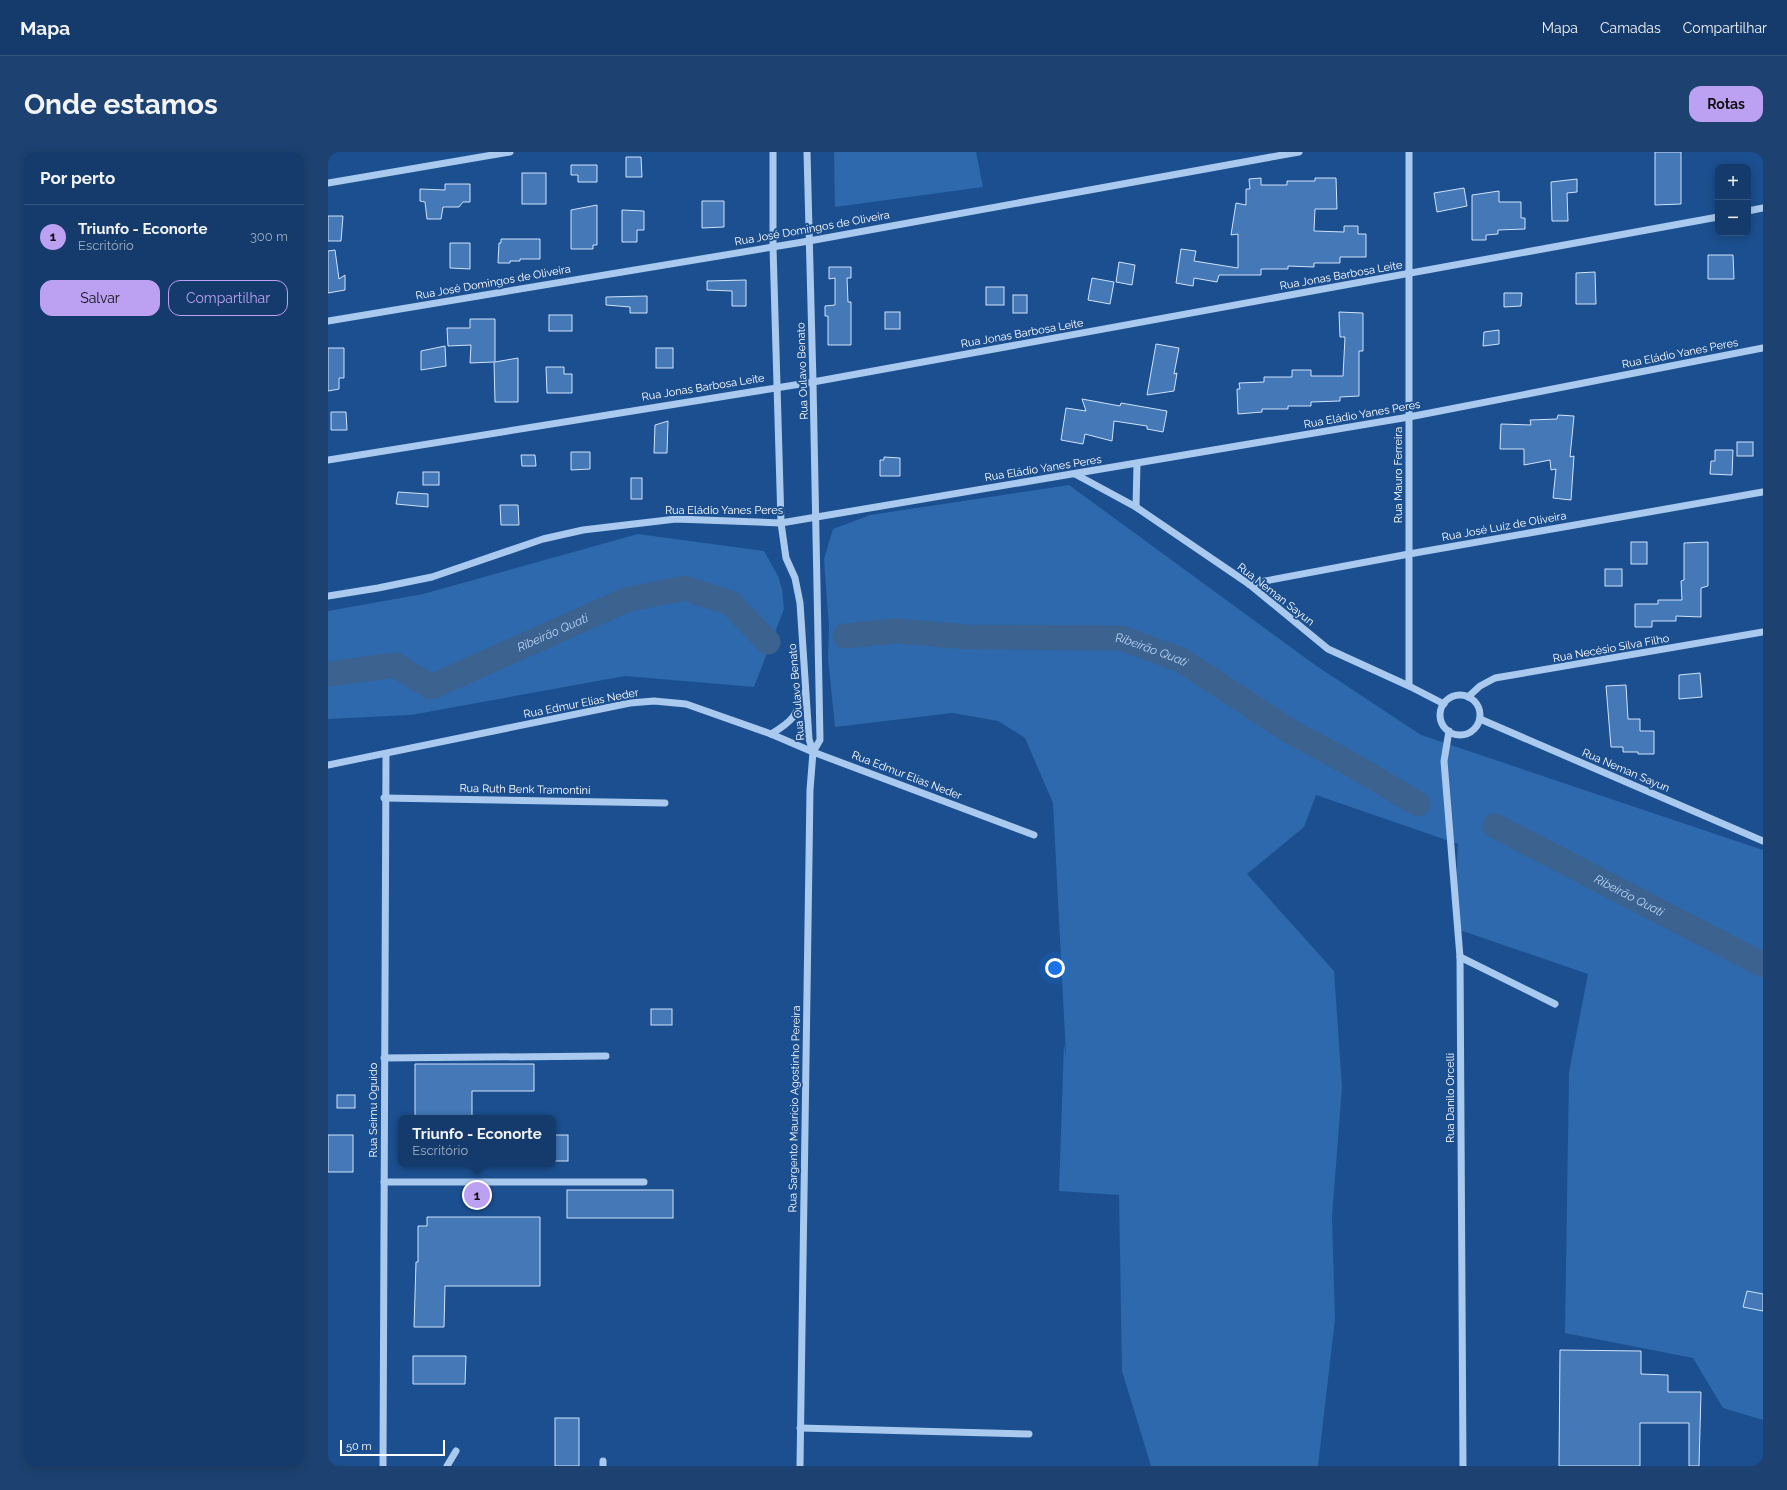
<!DOCTYPE html>
<html lang="pt">
<meta charset="utf-8">
<style>
:root{--surface:#143b6b;--page:#1d4271;--text:#f1f3f6;--muted:#9dadc1;--line:#33557e;--accent:#bca0f2}
body{margin:0;font-family:Raleway,sans-serif;background:var(--page);color:var(--text)}
.controls{position:absolute;right:12px;top:12px;display:grid;overflow:hidden;border-radius:8px;box-shadow:0 2px 10px #0003}
.controls button{width:36px;height:36px;display:grid;place-items:center;padding:0;border:0;border-bottom:1px solid var(--line);background:var(--surface);color:var(--text);font:20px sans-serif}
.scale{position:absolute;left:12px;bottom:10px;width:105px;box-sizing:border-box;padding-left:4px;border:2px solid #fff;border-top:0;font-size:11px;line-height:14px;white-space:nowrap;color:#fff;-webkit-text-stroke:3px #1b4f8f;paint-order:stroke}
.you{position:absolute;left:727px;top:816px;width:14px;height:14px;margin:-10px;border:3px solid #fff;border-radius:50%;background:#1a73e8;box-shadow:0 0 0 6px #1a73e833}
.badge{display:grid;place-items:center;width:26px;height:26px;border-radius:50%;background:var(--accent);color:#111;font-size:13px;font-weight:700}
.pin{position:absolute;translate:-50% -50%;border:2px solid #fff;box-shadow:0 1px 4px #0006}
.popup{position:absolute;left:70px;top:963px;width:158px;height:52px;box-sizing:border-box;display:grid;place-content:center;border-radius:8px;background:var(--surface);filter:drop-shadow(0 1px 3px #0005);font-size:13px;white-space:nowrap;color:var(--muted)}
.popup b{font-size:15px;color:var(--text)}
.popup::after{content:'';position:absolute;left:50%;top:100%;margin-left:-8px;border:8px solid transparent;border-top-color:var(--surface)}
.list{margin:0;padding:0;list-style:none}
h2{display:flex;justify-content:space-between;align-items:center;height:52px;margin:0;padding:0 16px;font-size:17px}
h2 small{font-size:13px;font-weight:400;color:var(--muted)}
.list li{display:grid;grid-template-columns:26px 1fr auto;gap:12px;align-items:center;box-sizing:border-box;height:64px;padding:0 16px;border-top:1px solid var(--line)}
.list b{display:block;font-size:15px;white-space:nowrap}
.list p{margin:0;font-size:13px;white-space:nowrap;color:var(--muted)}
.list em{font-size:13px;font-style:normal;color:var(--muted)}
.actions{display:flex;gap:8px;padding:12px 16px}
.actions a{flex:1;padding:9px 0;border:1px solid var(--accent);border-radius:12px;text-align:center;font-size:14px;color:var(--accent)}
.actions .main{background:var(--accent);color:#111}
.map{position:relative;flex:none;width:1435px;height:1314px;overflow:hidden;border-radius:12px}
header{display:flex;align-items:center;gap:24px;box-sizing:border-box;height:56px;padding:0 20px;background:var(--surface);border-bottom:1px solid var(--line)}
header strong{font-size:19px}
nav{display:flex;gap:22px;margin-inline-start:auto;font-size:14px}
.intro{display:flex;align-items:center;justify-content:space-between;box-sizing:border-box;height:96px;padding:0 24px}
h1{margin:0;font-size:28px}
.button{padding:10px 18px;border-radius:12px;background:var(--accent);color:#111;font-size:14px;font-weight:700}
main{display:flex;gap:24px;padding:0 24px}
aside{flex:1;background:var(--surface);border-radius:12px;box-shadow:0 2px 10px #0003}
.map>svg:first-child{display:block}
</style>
<header>
<strong>Mapa</strong>
<nav><a>Mapa</a><a>Camadas</a><a>Compartilhar</a></nav>
</header>
<div class="intro"><h1>Onde estamos</h1><a class="button">Rotas</a></div>
<main>
<aside>
<h2>Por perto<small></small></h2>
<ul class="list">
<li><span class="badge">1</span><div><b>Triunfo - Econorte</b><p>Escritório</p></div><em>300 m</em></li>
</ul>
<div class="actions"><a class="main">Salvar</a><a>Compartilhar</a></div>
</aside>
<div class="map">
<svg width="1435" height="1314" viewBox="0 0 1435 1314">
<rect width="100%" height="100%" fill="#1b4f8f"/>
<g fill="#2e69ad">
<path d="M506 0H648L655 35 507 55Z"/>
<path d="M741 333 987 513 1093 583 1435 698V1268L1395 1256 1365 1206 1237 1181 1241 920 1260 822 1126 776 1130 692 988 643 976 675 919 722 1006 819 1014 935 1004 1065 1007 1167 990 1314H823L794 1219 791 1043 731 1039 736 892 738 903 725 651 697 586 670 569 624 561 507 575 500 506 501 476 496 407 505 377 542 363Z"/>
<path d="M310 382 436 399 450 424 454 437 456 457 426 535 297 524 83 563 0 567V459L95 442Z"/>
</g>
<g fill="none" stroke-linecap="round" stroke-linejoin="round">
<g stroke="#3c6290" stroke-width="25">
<path id="s1" d="M517 484 568 479 642 485 793 486 853 508 963 580 1019 610 1090 652"/>
<path id="s2" d="M0 522 67 513 103 535 298 448 356 436 402 451 440 490"/>
<path id="s3" d="M1167 674 1435 813"/>
</g>
</g>
<g fill="#4478b7" stroke="#cfe3fa">
<path d="M1327 0H1353V52L1327 53Z"/>
<path d="M298 5H313L314 25H298Z"/>
<path d="M243 13H269V30H250V23H243Z"/>
<rect x="194" y="21" width="24" height="31"/>
<path d="M933 26V33H959V29H987V26H1008L1009 57H987L986 79 1016 80V74H1030V82H1038V105H1012V111H986V115L960 114V117H933V123H891L889 130 866 126 865 134 848 131 853 97 868 99 866 109 910 116V82L903 83 908 51 918 53V37H922L921 27Z"/>
<path d="M1249 27V40L1239 41 1240 69H1224L1223 30Z"/>
<path d="M117 32H142V50H135L131 55H115L113 67H99L97 50 92 49V37L117 38Z"/>
<path d="M1136 36 1139 54 1109 60 1106 41Z"/>
<path d="M1171 39V50H1193V66H1197V77L1170 78V82L1158 83V88H1144V43Z"/>
<path d="M374 49H396V75L374 76Z"/>
<path d="M269 53V93H265V97H243V58Z"/>
<path d="M294 58 316 59V78H309V90H294Z"/>
<path d="M0 64H15L13 89H0Z"/>
<path d="M173 87H212V107H192V109H182V111H170L171 91H173Z"/>
<path d="M122 91H142V117L122 116Z"/>
<path d="M7 98 11 127 17 123V138L0 141V99Z"/>
<path d="M1380 103H1405L1406 127H1380Z"/>
<path d="M791 110 807 113 804 133 788 130Z"/>
<path d="M501 115H523V126H519L520 150H523V193H500V164H497V154L507 153V126L501 127Z"/>
<path d="M1267 120 1268 152H1248V121Z"/>
<path d="M764 126 786 130 782 152 760 148Z"/>
<path d="M418 128V154H404V139L379 138V129Z"/>
<rect x="658" y="135" width="18" height="18"/>
<path d="M1176 141H1194L1193 154 1176 155Z"/>
<rect x="685" y="143" width="14" height="18"/>
<path d="M319 144V161H302V155L278 153V145Z"/>
<rect x="557" y="160" width="15" height="17"/>
<path d="M1011 160 1035 161V199H1031V244L1012 245V249L983 250V254H960V257H934V260L910 262 909 237H912L911 231 936 230V225H964V218H983V224H1015L1017 185H1012Z"/>
<rect x="221" y="163" width="23" height="16"/>
<path d="M142 167H167V210L190 206V250H167L166 210 142 211 143 193 120 194 119 176H142Z"/>
<path d="M1171 178V192L1155 194 1156 180Z"/>
<path d="M828 192 851 196 846 222 849 221 846 239 819 243Z"/>
<path d="M117 194 118 214 93 218V199Z"/>
<path d="M0 196H16V226H11V237L0 239Z"/>
<rect x="328" y="196" width="17" height="20"/>
<path d="M218 215H236V222H244V241H219Z"/>
<path d="M754 247 792 254 793 251 839 259 835 280 819 277V274L786 269 784 289 757 282 755 292 733 288 738 256 758 259Z"/>
<path d="M3 260H18L19 278H3Z"/>
<path d="M1230 263 1246 264 1242 305 1246 304 1243 348 1225 346 1228 317 1223 318 1222 308 1196 313V297H1172L1173 272 1203 273 1202 268 1229 267Z"/>
<path d="M340 269 339 301H326L327 273Z"/>
<rect x="1409" y="290" width="16" height="14"/>
<path d="M1387 298H1405L1404 323 1382 322 1383 309H1387Z"/>
<path d="M243 300H262V317L243 318Z"/>
<path d="M193 303H207L208 314H194Z"/>
<path d="M556 305 572 306V324H552V308H556Z"/>
<rect x="95" y="320" width="16" height="13"/>
<rect x="303" y="326" width="11" height="21"/>
<path d="M70 340 100 342V355L68 352Z"/>
<path d="M172 353H190L191 373H173Z"/>
<rect x="1303" y="390" width="16" height="22"/>
<path d="M1380 390V434L1373 436V465L1348 464V469H1324V475H1307V452H1330V448H1354L1353 429 1356 428V391Z"/>
<rect x="1277" y="417" width="17" height="17"/>
<path d="M1372 521 1374 545 1351 547V523Z"/>
<path d="M1298 533 1300 567H1312V579H1326V602H1310V600H1295V595H1283L1278 534Z"/>
<rect x="323" y="857" width="21" height="16"/>
<path d="M87 912H206V939H144V966H87Z"/>
<rect x="9" y="943" width="18" height="13"/>
<rect x="0" y="983" width="25" height="37"/>
<rect x="225" y="983" width="15" height="26"/>
<rect x="239" y="1038" width="106" height="28"/>
<path d="M99 1065H212V1134H117L116 1175H86L88 1110H90V1074H99Z"/>
<path d="M1419 1139 1435 1142V1159L1415 1155Z"/>
<path d="M1232 1198 1313 1199V1222L1340 1223V1240H1373L1371 1314H1361V1271H1312V1314H1231Z"/>
<path d="M85 1204H138L137 1232H85Z"/>
<rect x="227" y="1266" width="24" height="48"/>
</g>
<g fill="none" stroke-linecap="round" stroke-linejoin="round">
<g stroke="#a9c9ee" stroke-width="7">
<path d="M445 0V95L453 371 458 406 467 426 472 451 481 587 485 600 482 638 472 1314"/>
<path d="M479 0 485 230 492 588 485 600"/>
<path d="M1081 0V534L1116 552"/>
<path d="M0 31 182 0"/>
<path d="M1420 59 1435 56"/>
<path d="M0 169 481 89 971 0"/>
<path d="M0 308 485 230 1390 65"/>
<path d="M747 322 808 355 921 432 1000 497 1081 534"/>
<path d="M808 355 809 312"/>
<path d="M921 432 1081 402 1435 340"/>
<path d="M0 444 50 436 104 425 215 387 255 378 348 367 453 371 1081 265 1435 196"/>
<circle cx="1132" cy="563" r="20"/>
<path d="M1140 545 1152 534 1167 526 1435 480"/>
<path d="M1152 567 1435 689"/>
<path d="M1121 579 1116 609 1132 805 1135 1314"/>
<path d="M443 582C465 569 468 564 477 540"/>
<path d="M0 613 302 551 326 549 358 552 443 582 485 600 706 683"/>
<path d="M56 646 337 651"/>
<path d="M1132 805 1227 852"/>
<path d="M56 906 278 904"/>
<path d="M56 1030H316"/>
<path d="M472 1276 701 1282"/>
<path d="M55 1314 58 602"/>
<path d="M119 1314 128 1299"/>
<path d="M275 1314V1309"/>
</g>
</g>
<g text-anchor="middle" stroke-width="4" stroke-linejoin="round" paint-order="stroke">
<g font-size="11" fill="#fff" stroke="#1b4f8f">
<text transform="translate(484 76) rotate(-10)" y="4">Rua José Domingos de Oliveira</text>
<text transform="translate(1013 123) rotate(-10)" y="4">Rua Jonas Barbosa Leite</text>
<text transform="translate(165 130) rotate(-10)" y="4">Rua José Domingos de Oliveira</text>
<text transform="translate(694 181) rotate(-10)" y="4">Rua Jonas Barbosa Leite</text>
<text transform="translate(1352 201) rotate(-11)" y="4">Rua Eládio Yanes Peres</text>
<text transform="translate(474 219) rotate(-92)" y="4">Rua Oulavo Benato</text>
<text transform="translate(375 235) rotate(-9)" y="4">Rua Jonas Barbosa Leite</text>
<text transform="translate(1034 262) rotate(-10)" y="4">Rua Eládio Yanes Peres</text>
<text transform="translate(715 316) rotate(-9)" y="4">Rua Eládio Yanes Peres</text>
<text transform="translate(1070 323) rotate(-90)" y="4">Rua Mauro Ferreira</text>
<text x="396" y="362">Rua Eládio Yanes Peres</text>
<text transform="translate(1176 374) rotate(-10)" y="4">Rua José Luíz de Oliveira</text>
<text transform="translate(948 442) rotate(38)" y="4">Rua Neman Sayun</text>
<text transform="translate(1283 496) rotate(-10)" y="4">Rua Necésio Silva Filho</text>
<text transform="translate(468 540) rotate(-95)" y="4">Rua Oulavo Benato</text>
<text transform="translate(253 551) rotate(-11)" y="4">Rua Edmur Elias Neder</text>
<text transform="translate(1298 618) rotate(23)" y="4">Rua Neman Sayun</text>
<text transform="translate(579 623) rotate(21)" y="4">Rua Edmur Elias Neder</text>
<text transform="translate(197 637) rotate(1)" y="4">Rua Ruth Benk Tramontini</text>
<text transform="translate(1122 946) rotate(-90)" y="4">Rua Danilo Orcelli</text>
<text transform="translate(466 957) rotate(-89)" y="4">Rua Sargento Maurício Agostinho Pereira</text>
<text transform="translate(45 958) rotate(-90)" y="4">Rua Seimu Oguido</text>
</g>
<g font-size="12" font-style="italic" fill="#b5d3f5" stroke="#1b4f8f">
<text dy="4" stroke="none"><textPath href="#s2" startOffset="243">Ribeirão Quati</textPath></text>
<text dy="4" stroke="none"><textPath href="#s1" startOffset="309">Ribeirão Quati</textPath></text>
<text dy="4" stroke="none"><textPath href="#s3" startOffset="151">Ribeirão Quati</textPath></text>
</g>
</g>
</svg>
<div class="controls">
<button>+</button>
<button>−</button>
</div>
<div class="scale">50 m</div>
<div class="you"></div>
<div class="pin badge" style="left:149px;top:1043px">1</div>
<div class="popup"><b>Triunfo - Econorte</b>Escritório</div>
</div>
</main>
